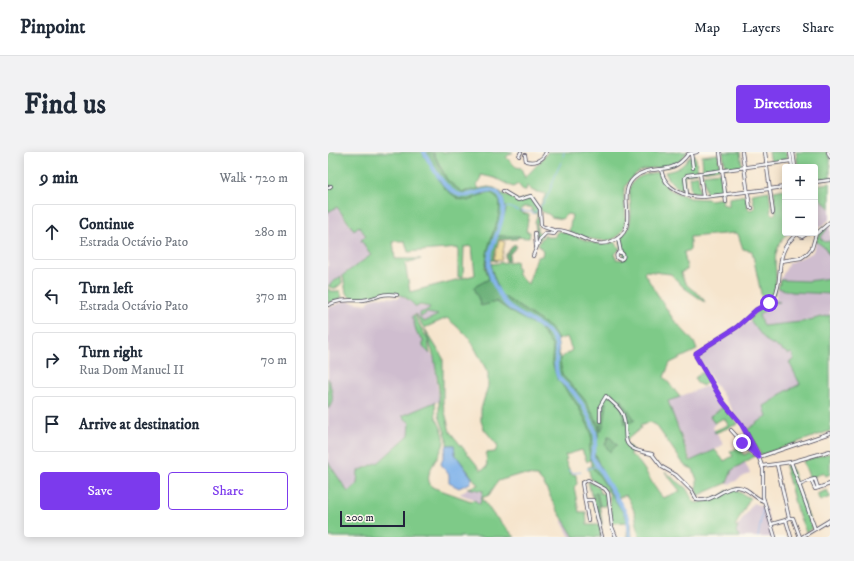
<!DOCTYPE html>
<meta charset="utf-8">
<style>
:root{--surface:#fff;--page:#f2f2f3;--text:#1f2937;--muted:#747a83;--line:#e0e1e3;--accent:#7c3aed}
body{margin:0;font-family:"IM FELL DW Pica",serif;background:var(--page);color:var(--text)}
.controls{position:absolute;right:12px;top:12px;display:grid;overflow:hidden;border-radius:4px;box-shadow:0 2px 10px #0003}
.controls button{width:36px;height:36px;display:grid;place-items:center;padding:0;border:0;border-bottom:1px solid var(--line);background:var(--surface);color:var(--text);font:20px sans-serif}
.scale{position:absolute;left:12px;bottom:10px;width:65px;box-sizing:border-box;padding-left:4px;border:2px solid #22223b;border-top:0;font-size:11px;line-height:14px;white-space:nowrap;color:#22223b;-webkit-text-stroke:3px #fbf7ec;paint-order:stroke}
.stop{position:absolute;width:12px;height:12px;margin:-9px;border:3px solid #7c3aed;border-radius:50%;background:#fff}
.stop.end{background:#7c3aed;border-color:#fff;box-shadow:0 1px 4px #0008}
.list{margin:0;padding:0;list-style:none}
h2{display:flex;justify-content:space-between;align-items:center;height:52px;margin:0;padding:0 16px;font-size:17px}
h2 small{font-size:13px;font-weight:400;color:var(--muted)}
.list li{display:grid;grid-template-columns:26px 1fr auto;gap:12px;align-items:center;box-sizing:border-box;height:56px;margin:0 8px 8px;padding:0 8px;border:1px solid var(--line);border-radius:4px}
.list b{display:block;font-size:15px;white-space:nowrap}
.list p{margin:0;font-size:13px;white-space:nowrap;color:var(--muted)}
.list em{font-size:13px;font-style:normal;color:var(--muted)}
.actions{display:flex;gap:8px;padding:12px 16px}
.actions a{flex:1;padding:9px 0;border:1px solid var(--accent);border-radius:4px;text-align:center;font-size:14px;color:var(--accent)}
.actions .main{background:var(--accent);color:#fff}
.icon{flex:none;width:22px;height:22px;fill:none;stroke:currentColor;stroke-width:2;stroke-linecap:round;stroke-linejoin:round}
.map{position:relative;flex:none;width:502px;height:385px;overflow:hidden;border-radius:4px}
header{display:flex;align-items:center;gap:24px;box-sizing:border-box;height:56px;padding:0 20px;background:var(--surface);border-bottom:1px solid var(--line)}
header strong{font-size:19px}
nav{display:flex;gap:22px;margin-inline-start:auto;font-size:14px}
.intro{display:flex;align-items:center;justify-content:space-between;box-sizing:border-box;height:96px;padding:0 24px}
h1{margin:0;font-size:28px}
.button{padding:10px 18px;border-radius:4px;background:var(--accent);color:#fff;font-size:14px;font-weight:700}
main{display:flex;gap:24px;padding:0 24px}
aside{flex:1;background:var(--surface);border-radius:4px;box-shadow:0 2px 10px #0003}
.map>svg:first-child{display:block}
</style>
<header>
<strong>Pinpoint</strong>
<nav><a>Map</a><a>Layers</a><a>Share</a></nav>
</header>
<div class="intro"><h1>Find us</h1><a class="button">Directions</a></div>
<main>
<aside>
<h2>9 min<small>Walk · 720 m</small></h2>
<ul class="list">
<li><svg class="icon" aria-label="ahead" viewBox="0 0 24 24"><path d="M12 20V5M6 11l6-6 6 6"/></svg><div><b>Continue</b><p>Estrada Octávio Pato</p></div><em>280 m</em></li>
<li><svg class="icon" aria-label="left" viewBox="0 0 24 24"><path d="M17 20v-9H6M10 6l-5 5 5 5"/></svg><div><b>Turn left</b><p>Estrada Octávio Pato</p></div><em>370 m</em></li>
<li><svg class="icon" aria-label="right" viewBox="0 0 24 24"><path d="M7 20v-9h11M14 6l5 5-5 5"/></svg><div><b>Turn right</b><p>Rua Dom Manuel II</p></div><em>70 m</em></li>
<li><svg class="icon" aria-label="arrive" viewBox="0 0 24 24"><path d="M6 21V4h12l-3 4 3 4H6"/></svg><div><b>Arrive at destination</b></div></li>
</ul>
<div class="actions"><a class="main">Save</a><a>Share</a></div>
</aside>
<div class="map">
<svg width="502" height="385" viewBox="0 0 502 385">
<rect width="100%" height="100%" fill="#fbf7ec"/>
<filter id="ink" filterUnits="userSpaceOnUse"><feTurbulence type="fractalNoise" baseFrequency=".025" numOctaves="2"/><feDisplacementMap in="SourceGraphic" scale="8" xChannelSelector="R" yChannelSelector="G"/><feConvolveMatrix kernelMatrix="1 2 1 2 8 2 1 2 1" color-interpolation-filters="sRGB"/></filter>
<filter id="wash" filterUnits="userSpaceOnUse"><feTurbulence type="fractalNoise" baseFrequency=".012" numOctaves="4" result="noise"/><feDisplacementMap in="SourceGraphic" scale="16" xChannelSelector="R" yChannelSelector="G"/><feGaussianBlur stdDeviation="0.9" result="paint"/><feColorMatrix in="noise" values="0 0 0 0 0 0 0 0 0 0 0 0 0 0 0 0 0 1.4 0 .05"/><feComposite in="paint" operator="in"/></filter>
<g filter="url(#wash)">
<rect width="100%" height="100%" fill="#f6e5cd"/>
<g fill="#cfbdcf">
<path d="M487 44H490L502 57V67L493 75H487Z"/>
<path d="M8 54 23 75 32 69 42 83 43 103 0 134V60Z"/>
<path d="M502 72V127L481 129 452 128 461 111 484 101 487 95 488 86Z"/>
<path d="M450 136 464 140 502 142V163L473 170 435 174 431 163 445 151 449 144Z"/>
<path d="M73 143 88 154 102 155 99 161 110 163 96 170 88 162 85 163 102 201 106 205 111 249 74 264 82 270 81 283 51 310 37 315 29 332 20 340 0 310V257L4 249V238L0 226V156L17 149 39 152 41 149 48 145 71 146Z"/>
<path d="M424 168 464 201 466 208 461 211 472 232 451 243V245L437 254 439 264 418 278 369 205Z"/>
<path d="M379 234 397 255 383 264 387 272 385 276 396 292 387 298 363 309 340 249Z"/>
<path d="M417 310 422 321 402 332 399 331 404 318Z"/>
<path d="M140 336 155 339 152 353 145 347 132 342Z"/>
<path d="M425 351 438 356 445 385H404L406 380Z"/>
<path d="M234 367 246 382V385H242L234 370Z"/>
</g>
<g fill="#7eca88" stroke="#507662" fill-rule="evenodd">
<path d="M0 0H94L116 35 145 48 148 44 164 41 172 50V65L164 83 157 115 161 127 146 135 188 163 211 175 225 195 224 210 229 226 250 254 262 277 264 288 261 296 262 308 259 310 254 298 237 303 239 307 237 308 243 322 248 323 249 332 246 335 251 360H258L259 373H272L273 385H246L228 356 216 332 209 324 190 323 170 329 161 343 154 346 165 362 187 385H0V310L20 340 29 332 30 319 51 310 81 283 82 271 74 264 107 250C108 255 107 260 108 265 111 273 117 281 116 289 115 304 92 321 104 335L143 349 146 348 152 352 155 339 140 336 150 333 127 302 126 293H119V286L111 264V237L106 205 97 177 115 206V252L122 280 153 318 159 315 158 301 167 300 170 294 156 277 153 269V257L160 234V221L141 185 119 166 96 176 87 162 96 170 110 163 99 161 93 165 91 161 101 158 102 155 92 153 88 155C63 127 50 149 22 145L18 141 15 123 43 103 33 88 38 84 31 74 26 78 9 55 0 60V37L4 34 0 33ZM65 89H77L80 100 130 96V125H135L136 95 144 94 147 123 82 140 77 111 93 107H67Z"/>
<path d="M105 0H185L178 5 188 15 193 16 197 26 218 3 219 0H360C354 5 352 11 344 14 333 18 318 13 308 22 303 26 297 33 296 39 295 49 299 60 297 70 293 100 258 86 241 80L244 63 239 62 234 67 223 65 222 63 213 59 212 54 218 42 205 39 199 34 198 38H195L190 32 185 35 167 26 153 23 152 30 149 33 151 37 134 40 119 28Z"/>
<path d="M395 0H412L414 14 397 16Z"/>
<path d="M441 0H458L459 7 443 10Z"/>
<path d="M468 0H499L502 7V26L487 28V15H470Z"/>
<path d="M390 2 392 16 375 19 374 4Z"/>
<path d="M367 3 370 20 356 23 357 38C347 36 341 29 337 20 349 18 355 15 361 5Z"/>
<path d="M331 20 340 37 362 46 380 47 381 48 396 46 394 50 395 52 401 54V46L418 43 420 56 422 58 427 56 424 42 441 39 443 57 442 60 445 63 448 61 446 39 457 37V81H459C438 108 453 113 446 142L435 151 424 99 415 97 410 82 407 81 362 85V98L356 100 359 118 353 120C356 138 371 138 377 150L355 135 343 122 318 119 316 121 345 167 366 190 369 198 342 211 336 225 352 245 340 249 362 309 387 298 396 309 405 304 402 300 411 295 416 303 421 300 427 304 404 318 399 331 369 344V328L365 317 357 314 328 273 322 270 312 274 313 276 296 290 304 297 302 302C318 313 322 332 335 346L352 339 337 320 358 336 366 350 369 351 392 345 398 339 411 336 409 339 422 346 407 374 410 375 408 380 412 385H311C308 368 308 358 298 343L290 346 278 328 266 301 270 285 271 274 257 248 234 223 231 207 244 198 239 185 229 188 223 176 172 142 163 116V112L188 109 190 123 200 132 209 105 214 104 215 99 210 92 217 82 219 85H227L228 81 231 79C253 83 264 97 287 90L292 97 287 102 288 107 295 108 296 103 292 86C296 81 301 77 302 70 307 44 287 26 331 20Z"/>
<path d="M392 20 395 39 378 41 375 22Z"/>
<path d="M370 23 372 41 363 40 361 25Z"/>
<path d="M502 31V57L490 44H487V33Z"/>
<path d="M174 41 190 49 202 45 211 57 208 62 204 60 203 55H195L192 60 201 63 198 79 202 80 201 86 169 84 178 58 173 42Z"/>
<path d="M210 61 211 71 209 72V79L214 82 209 90 207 70Z"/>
<path d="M496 76 499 77 493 85V87L497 90 502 89V104L497 96 488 89 489 84Z"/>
<path d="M13 124 14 131 8 136H4L0 134Z"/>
<path d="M502 126V142L464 140 450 136 453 128 480 129Z"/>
<path d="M0 136 3 139H12L14 146 0 151Z"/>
<path d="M447 149 452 150 446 151 431 163 435 174 473 170 502 163V279L433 303 419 278 439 264 436 254 451 245V243L472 232 461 210 466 208 464 201 461 202 437 188 422 168C426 158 438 154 447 149Z"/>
<path d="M86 163 100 188 102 202 95 195V187L89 182 84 164Z"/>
<path d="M374 220 381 228 375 234 369 231 367 226Z"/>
<path d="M0 226C3 235 8 249 0 257Z"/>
<path d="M397 254 410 272 387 281 386 279 400 273 396 266 386 271 382 264Z"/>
<path d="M502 301V322L498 324 495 320 482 327 475 309Z"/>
<path d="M460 313 463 315 484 374V377L478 380 469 359 457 314Z"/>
<path d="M263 314 272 324 291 352 300 370 284 371 281 341 263 327 260 315Z"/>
<path d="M260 329 270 335 272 341 277 342 278 354H272L269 341 263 342Z"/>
<path d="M499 338 502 345 492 349 489 342Z"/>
</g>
<g fill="#66ae74" stroke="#446858">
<path d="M94 0H105L119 28 134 40 160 35 166 36 172 39 175 46 178 58 169 84H192L189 87 171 88 167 107 169 109 163 108V116L172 142 223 176 229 186 234 223 257 248 271 274 270 285 266 301 278 328 298 360 303 371 304 385H299L300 370 298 365 272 325 263 314 261 296 264 288 262 277 250 254 229 226 224 210 225 195 211 175 188 163 168 149V150L153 154 146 135 161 127C151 95 172 80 172 50L164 41H156L141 49 130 47 116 36Z"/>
<path d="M186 92 189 94 182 102 181 108 178 109 177 104Z"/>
<path d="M293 247 307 268 297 273Z"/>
<path d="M275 251H279L276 272 273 279 272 276Z"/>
<path d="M280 285H282L289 293 282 300 277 293Z"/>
<path d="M269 341 274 369V373L263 342Z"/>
</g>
<path fill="#eeda9e" stroke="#887e6c" d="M171 88 177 90 173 109 166 107Z"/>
<path fill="#7db1ea" stroke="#506a92" d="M119 293H126L127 302 144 326 142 331 131 336 121 331V323L113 312Z"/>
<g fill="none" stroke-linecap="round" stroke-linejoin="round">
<g stroke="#7db1ea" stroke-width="1">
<path d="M235 6 236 0"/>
<path d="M180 55 191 59"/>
<path d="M212 55C224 42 225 23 234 9"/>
<path d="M176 58 179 55"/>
<path d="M193 59 203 60"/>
<path d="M204 61H206L210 57"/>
<path d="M259 317 268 314"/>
<path d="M240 318 246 321 253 320"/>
<path d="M430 385 435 356"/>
</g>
<path stroke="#7db1ea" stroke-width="4" d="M96 0C103 13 117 39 132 43 144 47 163 30 172 44 184 63 159 93 161 114 161 123 167 135 172 143 182 163 208 167 223 183 234 196 224 209 230 224 233 231 242 235 246 241 255 252 268 274 268 288 268 294 264 299 264 305L300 365 302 385"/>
</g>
</g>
<g filter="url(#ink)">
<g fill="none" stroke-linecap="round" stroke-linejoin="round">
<defs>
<g id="minor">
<path d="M392 0 398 50"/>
<path d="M414 0 422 56H424"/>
<path d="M437 0 445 61"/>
<path d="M462 0 464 15"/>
<path d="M465 0 467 15"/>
<path d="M500 0 502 5"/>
<path d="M363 1 365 16"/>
<path d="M197 3 198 9C206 11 215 9 218 0"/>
<path d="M191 4 193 0"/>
<path d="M333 18C337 38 357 45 375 45L457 35"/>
<path d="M372 21 375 45"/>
<path d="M487 30 502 28"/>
<path d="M0 36 3 34"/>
<path d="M175 39 190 48 203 44 212 57 213 74 228 79"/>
<path d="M359 43 357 26 359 23 463 9"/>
<path d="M207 81 208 94"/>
<path d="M469 81 474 85 480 81"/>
<path d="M290 86 293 101"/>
<circle cx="292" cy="104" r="3.5"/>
<path d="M205 104 212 87 218 81 226 82 229 78C247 78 264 97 282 90 316 78 286 44 306 26 324 10 343 26 360 2L369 0"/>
<path d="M453 109 473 106 480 101 484 96 488 82 502 70"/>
<path d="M0 153C14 146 20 149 35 148 48 147 52 140 69 143"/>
<path d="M272 269V254L278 244C283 250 292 255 295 263 302 286 287 296 324 302L334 315 348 323 364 339 369 348C385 351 396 334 409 335 421 335 426 347 436 349"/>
<path d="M403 278 422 299 431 305 502 281"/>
<path d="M463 310 487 377"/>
<path d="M449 313 461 366"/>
<path d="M434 314 463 310 502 299"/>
<path d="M483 328 487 327 490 336"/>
<path d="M471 333 483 328 487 337 502 332"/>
<path d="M257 348H265L274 385"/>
<path d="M461 366H465L472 385"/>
<path d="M260 368 254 331 260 328 277 337 280 341 284 375 288 385"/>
<path d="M458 368 463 385"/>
<path d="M444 372 458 368 461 366"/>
<path d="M447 385 435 345V317L429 300 414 273 395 250 368 204V201L409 175 428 158 445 148C458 125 443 102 469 82"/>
<path d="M474 385 502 368"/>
</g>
</defs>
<use href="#minor" stroke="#423f51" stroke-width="4"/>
<use href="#minor" stroke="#fff" stroke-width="2.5"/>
</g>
</g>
<g fill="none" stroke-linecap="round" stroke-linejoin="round" filter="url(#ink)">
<path stroke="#7c3aed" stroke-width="5" d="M414 291 431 305 414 273 395 250 368 204V201L409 175 428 158 441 151"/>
</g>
</svg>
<div class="controls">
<button>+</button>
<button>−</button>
</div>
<div class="scale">200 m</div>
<div class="stop" style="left:441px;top:151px"></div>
<div class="stop end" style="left:414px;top:291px"></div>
</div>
</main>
